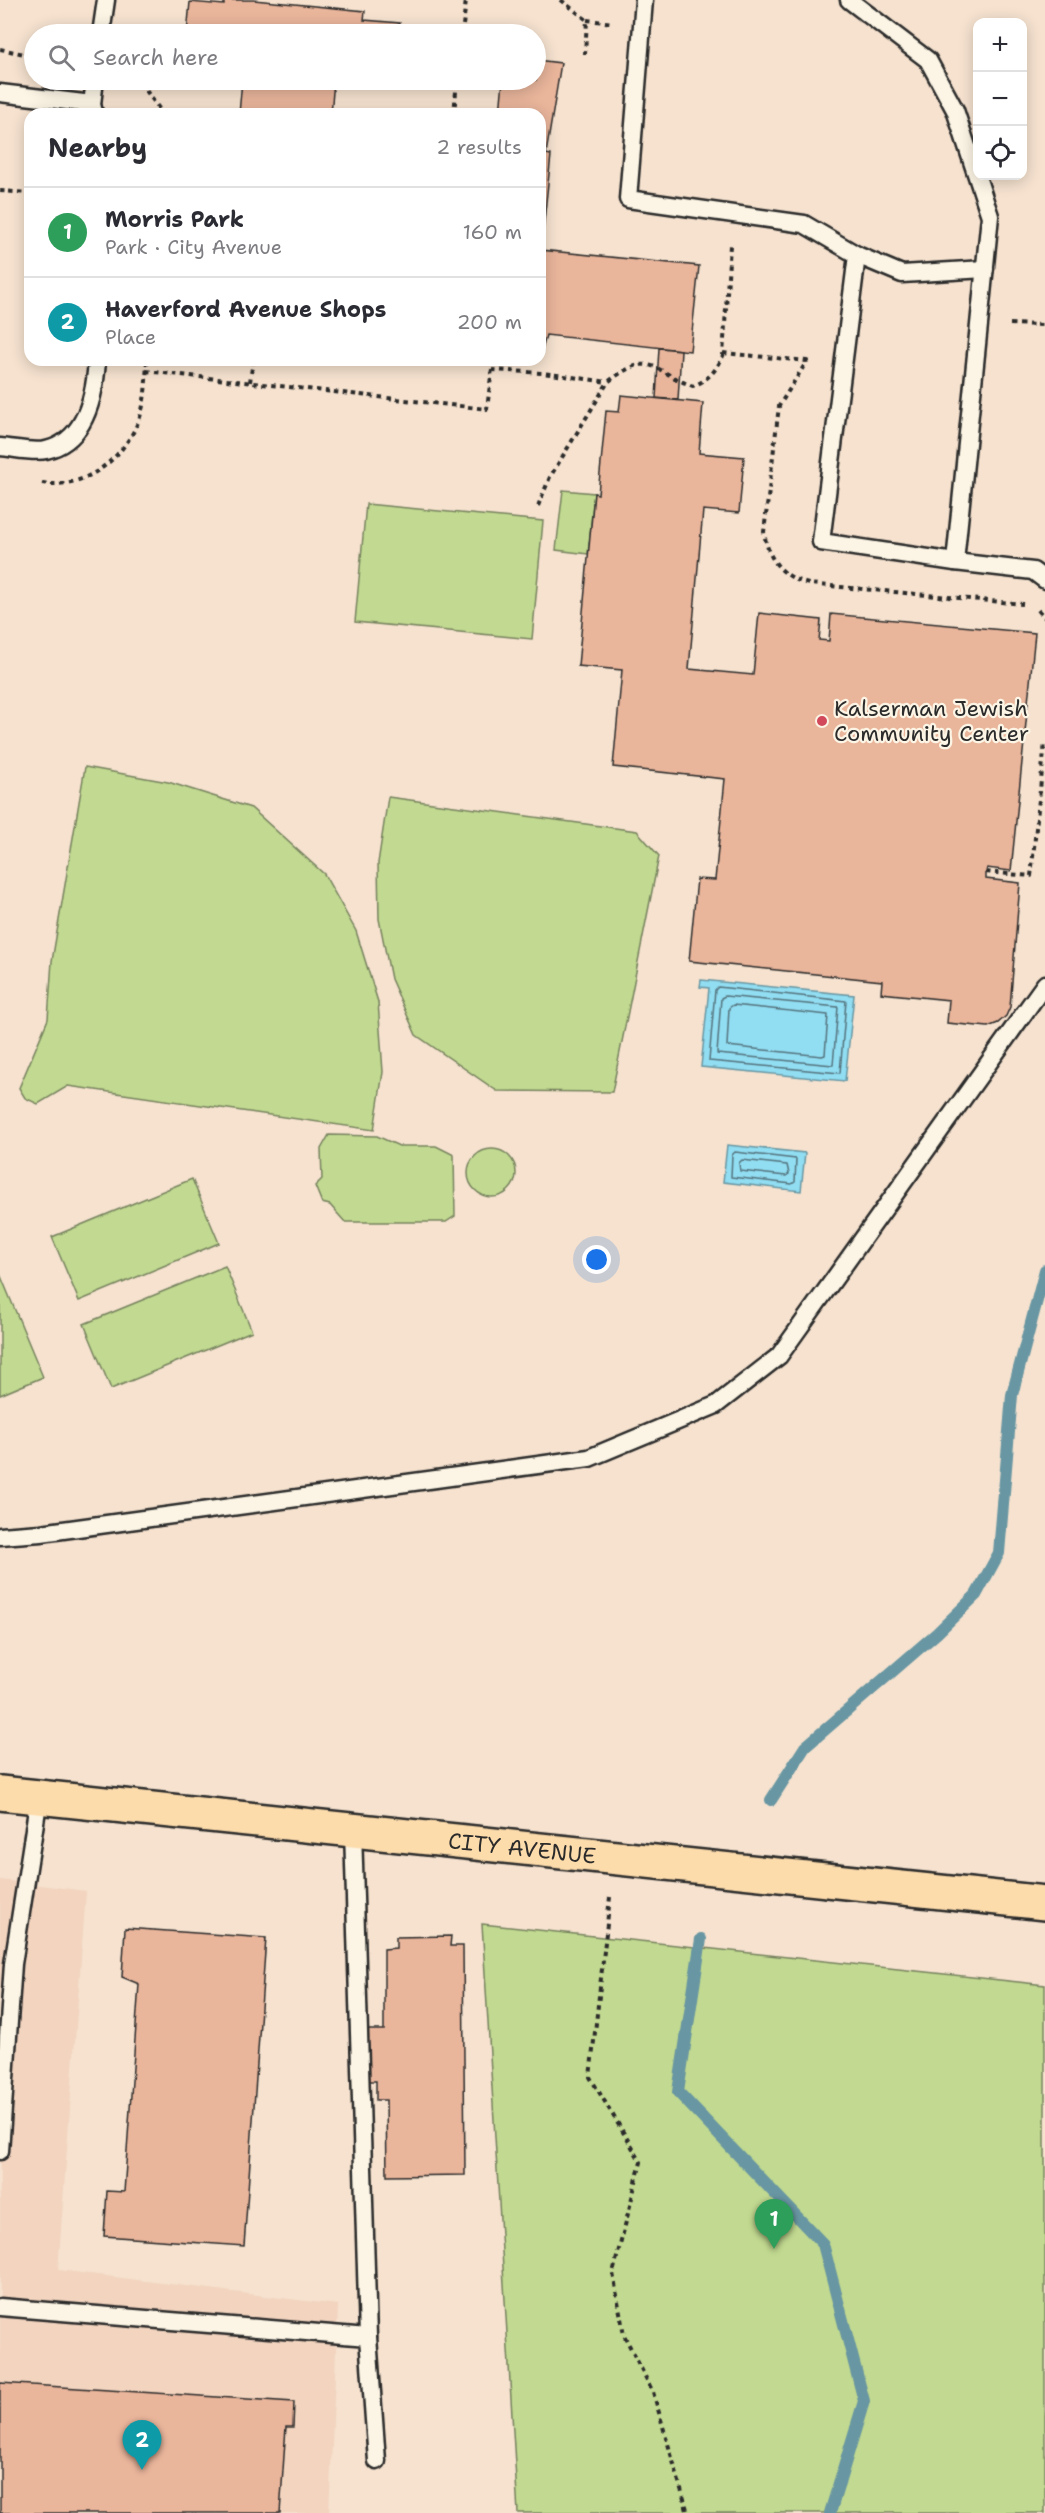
<!DOCTYPE html>
<meta charset="utf-8">
<style>
:root{--surface:#fff;--page:#f2f2f3;--text:#2b2b33;--muted:#7c7c81;--line:#e1e1e2;--accent:#1a73e8}
body{margin:0;font-family:"Shantell Sans",sans-serif;background:var(--page);color:var(--text)}
.controls{position:absolute;right:18px;top:18px;display:grid;overflow:hidden;border-radius:12px;box-shadow:0 3px 15px #0003}
.controls button{width:54px;height:54px;display:grid;place-items:center;padding:0;border:0;border-bottom:2px solid var(--line);background:var(--surface);color:var(--text);font:30px sans-serif}
.you{position:absolute;left:597px;top:1260px;width:21px;height:21px;margin:-15px;border:4px solid #fff;border-radius:50%;background:#1a73e8;box-shadow:0 0 0 9px #1a73e833}
.badge{display:grid;place-items:center;width:39px;height:39px;border-radius:50%;background:var(--accent);color:#fff;font-size:20px;font-weight:700}
.pin{position:absolute;translate:-50% -50px;filter:drop-shadow(0 2px 3px #0008)}
.pin::after{content:'';position:absolute;top:32px;width:21px;height:18px;background:inherit;clip-path:polygon(0 0,100% 0,50% 100%)}
.list{margin:0;padding:0;list-style:none}
h2{display:flex;justify-content:space-between;align-items:center;height:78px;margin:0;padding:0 24px;font-size:26px}
h2 small{font-size:20px;font-weight:400;color:var(--muted)}
.list li{display:grid;grid-template-columns:39px 1fr auto;gap:18px;align-items:center;box-sizing:border-box;height:90px;padding:0 24px;border-top:2px solid var(--line)}
.list b{display:block;font-size:22px;white-space:nowrap}
.list p{margin:0;font-size:20px;white-space:nowrap;color:var(--muted)}
.list em{font-size:20px;font-style:normal;color:var(--muted)}
.icon{flex:none;width:33px;height:33px;fill:none;stroke:currentColor;stroke-width:2;stroke-linecap:round;stroke-linejoin:round}
.map{position:relative;flex:none;width:1045px;height:2513px;overflow:hidden}
.search{position:absolute;background:var(--surface);box-shadow:0 3px 15px #0003;left:24px;top:24px;width:522px;height:66px;display:flex;align-items:center;gap:15px;box-sizing:border-box;padding:0 21px;border-radius:33px;color:var(--muted);font-size:22px}
.panel{position:absolute;background:var(--surface);box-shadow:0 3px 15px #0003;left:24px;top:108px;width:522px;height:258px;border-radius:18px}
.map>svg:first-child{display:block}
</style>
<div class="map">
<svg width="1045" height="2513" viewBox="0 0 1045 2513">
<rect width="100%" height="100%" fill="#f6e2cf"/>
<filter id="ink" filterUnits="userSpaceOnUse"><feTurbulence type="fractalNoise" baseFrequency=".0167" numOctaves="2"/><feDisplacementMap in="SourceGraphic" scale="12" xChannelSelector="R" yChannelSelector="G"/><feConvolveMatrix kernelMatrix="1 2 1 2 8 2 1 2 1" color-interpolation-filters="sRGB"/></filter>
<g filter="url(#ink)">
<path fill="#f2d4bf" d="M0 1880 86 1891 58 2270 338 2305 329 2513H0Z"/>
<g fill="#c1d990" stroke="#76825e" stroke-width="1.5">
<path d="M563 490 594 493 588 554 556 550Z"/>
<path d="M366 504 543 521 532 639 355 622Z"/>
<path d="M85 767 168 782 251 808 324 874 356 931 378 1002 383 1072 374 1130 68 1086 38 1104 25 1098 19 1088 48 1019 52 961Z"/>
<path d="M388 797 637 831 659 856 612 1092 497 1091 416 1035 391 979 379 919 378 863Z"/>
<path d="M329 1135 377 1136 399 1146H436L454 1155 455 1216 446 1222H345L330 1205 322 1203 315 1186 322 1179 321 1149Z"/>
<circle cx="492" cy="1173" r="24"/>
<path d="M192 1179 219 1243 79 1301 52 1237Z"/>
<path d="M225 1266 252 1331 111 1389 84 1324Z"/>
<path d="M0 1274 43 1377 0 1395Z"/>
<path d="M482 1924 1045 1985V2513H518Z"/>
</g>
<g fill="#91ddf2" stroke="#6896a2" stroke-width="1.5">
<path d="M701 980 854 995 845 1081 701 1067 709 988 700 987Z"/>
<path d="M727 1145 805 1153 801 1191 723 1182Z"/>
</g>
<g fill="none" stroke-linecap="round" stroke-linejoin="round">
<g stroke="#54727b" stroke-width="1.5">
<path d="M718 987 846 1001 840 1073 709 1061 715 990Z"/>
<path d="M725 996 838 1007 833 1065 717 1054 721 998Z"/>
<path d="M733 1005 828 1015 825 1055 822 1056 727 1046 729 1008Z"/>
<path d="M735 1152 796 1159 795 1182 792 1184 731 1177 732 1155Z"/>
<path d="M742 1160 787 1165 789 1174 786 1176 740 1171 739 1163Z"/>
</g>
<g stroke="#6896a2" stroke-width="12">
<path d="M771 1800 805 1747 937 1633 976 1595 999 1553 1012 1395 1045 1270"/>
<path d="M701 1939 678 2092 823 2244 864 2401 830 2513"/>
</g>
</g>
<g fill="#e9b59b" stroke="#2b2b2b" stroke-width="1.5">
<path d="M224 0H254L365 11 364 20 400 23 399 34H187L190 2 224 5Z"/>
<path d="M536 60 561 63 546 154 551 155 541 250 699 266 690 351 546 335 540 358V114H500L503 80H536Z"/>
<path d="M242 80H394L393 87 334 81 331 114H239Z"/>
<path d="M659 348 681 350 678 400 656 398Z"/>
<path d="M621 395 703 403 699 453 744 457 739 513 703 510 689 669 753 675 759 613 821 620 819 640 829 641 831 614 1035 633 1011 871 987 868 986 872V879L1020 883 1010 1007 1006 1016 998 1023 988 1027 947 1023 949 1000 881 993 882 981 689 961 697 879 715 880 725 779 613 767 622 670 578 666 594 493 598 494 606 411 619 412Z"/>
<path d="M125 1928 266 1938 244 2246 104 2236 107 2191 124 2192 139 1984 122 1977Z"/>
<path d="M451 1936 450 1946H463L465 2175 387 2176 386 2100H376V2081H361V2030H384V1949L396 1948V1937Z"/>
<path d="M0 2383 294 2402 293 2427H286L280 2513H0Z"/>
</g>
<g fill="none" stroke-linecap="round" stroke-linejoin="round">
<defs>
<g id="service">
<path d="M644 0 628 199 804 224 857 255 902 274 985 269"/>
<path d="M849 0 928 60 955 110 990 216 955 562 1033 571 1045 580"/>
<path d="M101 34 106 0"/>
<path d="M0 93 92 104"/>
<path d="M94 113 92 104 95 80"/>
<path d="M857 255 821 542 955 562"/>
<path d="M0 447C14 448 33 453 46 450 86 441 95 394 97 360"/>
<path d="M0 1536 41 1533 589 1458 716 1405 779 1356 1045 984"/>
<path d="M353 1830 368 2337"/>
<path d="M0 2151 13 1964 39 1797"/>
<path d="M0 2307 368 2337 377 2461"/>
</g>
<g id="trunk">
<path id="s1" d="M0 1793 1045 1903"/>
</g>
</defs>
<use href="#service" stroke="#2b2b2b" stroke-width="21"/>
<use href="#trunk" stroke="#2b2b2b" stroke-width="38"/>
<g stroke="#2b2b2b" stroke-width="4" stroke-dasharray="4.5 4.5" stroke-linecap="butt">
<path d="M561 0 587 20 585 54"/>
<path d="M587 20 613 23"/>
<path d="M462 34 466 0"/>
<path d="M0 49 34 56"/>
<path d="M132 80 142 85 163 114"/>
<path d="M454 114 457 80"/>
<path d="M0 191 30 193"/>
<path d="M1010 324 1045 325"/>
<path d="M723 353 807 361 779 406 764 532C768 560 782 577 809 584L1023 604"/>
<path d="M492 370 543 373 608 382"/>
<path d="M146 371 487 409 493 360"/>
<path d="M250 382 253 360"/>
<path d="M42 483C85 490 123 459 139 420 146 401 146 379 147 360"/>
<path d="M538 506 550 477 608 382C652 348 653 372 693 386 708 380 716 371 723 356L730 245"/>
<path d="M1038 610 1045 618"/>
<path d="M986 872 1031 876 1045 742"/>
<path d="M610 1897 590 2077 641 2162 613 2273 624 2335 653 2392 688 2513"/>
</g>
<use href="#service" stroke="#fcf5e5" stroke-width="16"/>
<use href="#trunk" stroke="#fddcac" stroke-width="33"/>
</g>
</g>
<circle fill="#d1495b" stroke="#fcf5e5" stroke-width="2" cx="822" cy="721" r="6"/>
<g text-anchor="middle" stroke-width="4.5" stroke-linejoin="round" paint-order="stroke">
<g font-size="22" fill="#2b2b2b" stroke="#fcf5e5" text-anchor="start">
<text x="834" y="716">Kalserman Jewish<tspan x="834" dy="25">Community Center</tspan></text>
</g>
<g font-size="22" fill="#2b2b2b" stroke="#fcf5e5">
<text dy="8" stroke="none"><textPath href="#s1" startOffset="525">CITY AVENUE</textPath></text>
</g>
</g>
</svg>
<div class="controls">
<button>+</button>
<button>−</button>
<button><svg class="icon" aria-label="locate" viewBox="0 0 24 24"><circle cx="12" cy="12" r="6"/><path d="M12 2v4M12 18v4M2 12h4M18 12h4"/></svg></button>
</div>
<div class="you"></div>
<div class="pin badge" style="left:774px;top:2249px;background:#2e9e5b">1</div>
<div class="pin badge" style="left:142px;top:2470px;background:#0f9aa8">2</div>
<div class="search"><svg class="icon" aria-label="search" viewBox="0 0 24 24"><circle cx="10" cy="10" r="6"/><path d="M15 15l6 6"/></svg>Search here</div>
<section class="panel">
<h2>Nearby<small>2 results</small></h2>
<ul class="list">
<li><span class="badge" style="background:#2e9e5b">1</span><div><b>Morris Park</b><p>Park · City Avenue</p></div><em>160 m</em></li>
<li><span class="badge" style="background:#0f9aa8">2</span><div><b>Haverford Avenue Shops</b><p>Place</p></div><em>200 m</em></li>
</ul>
</section>
</div>
